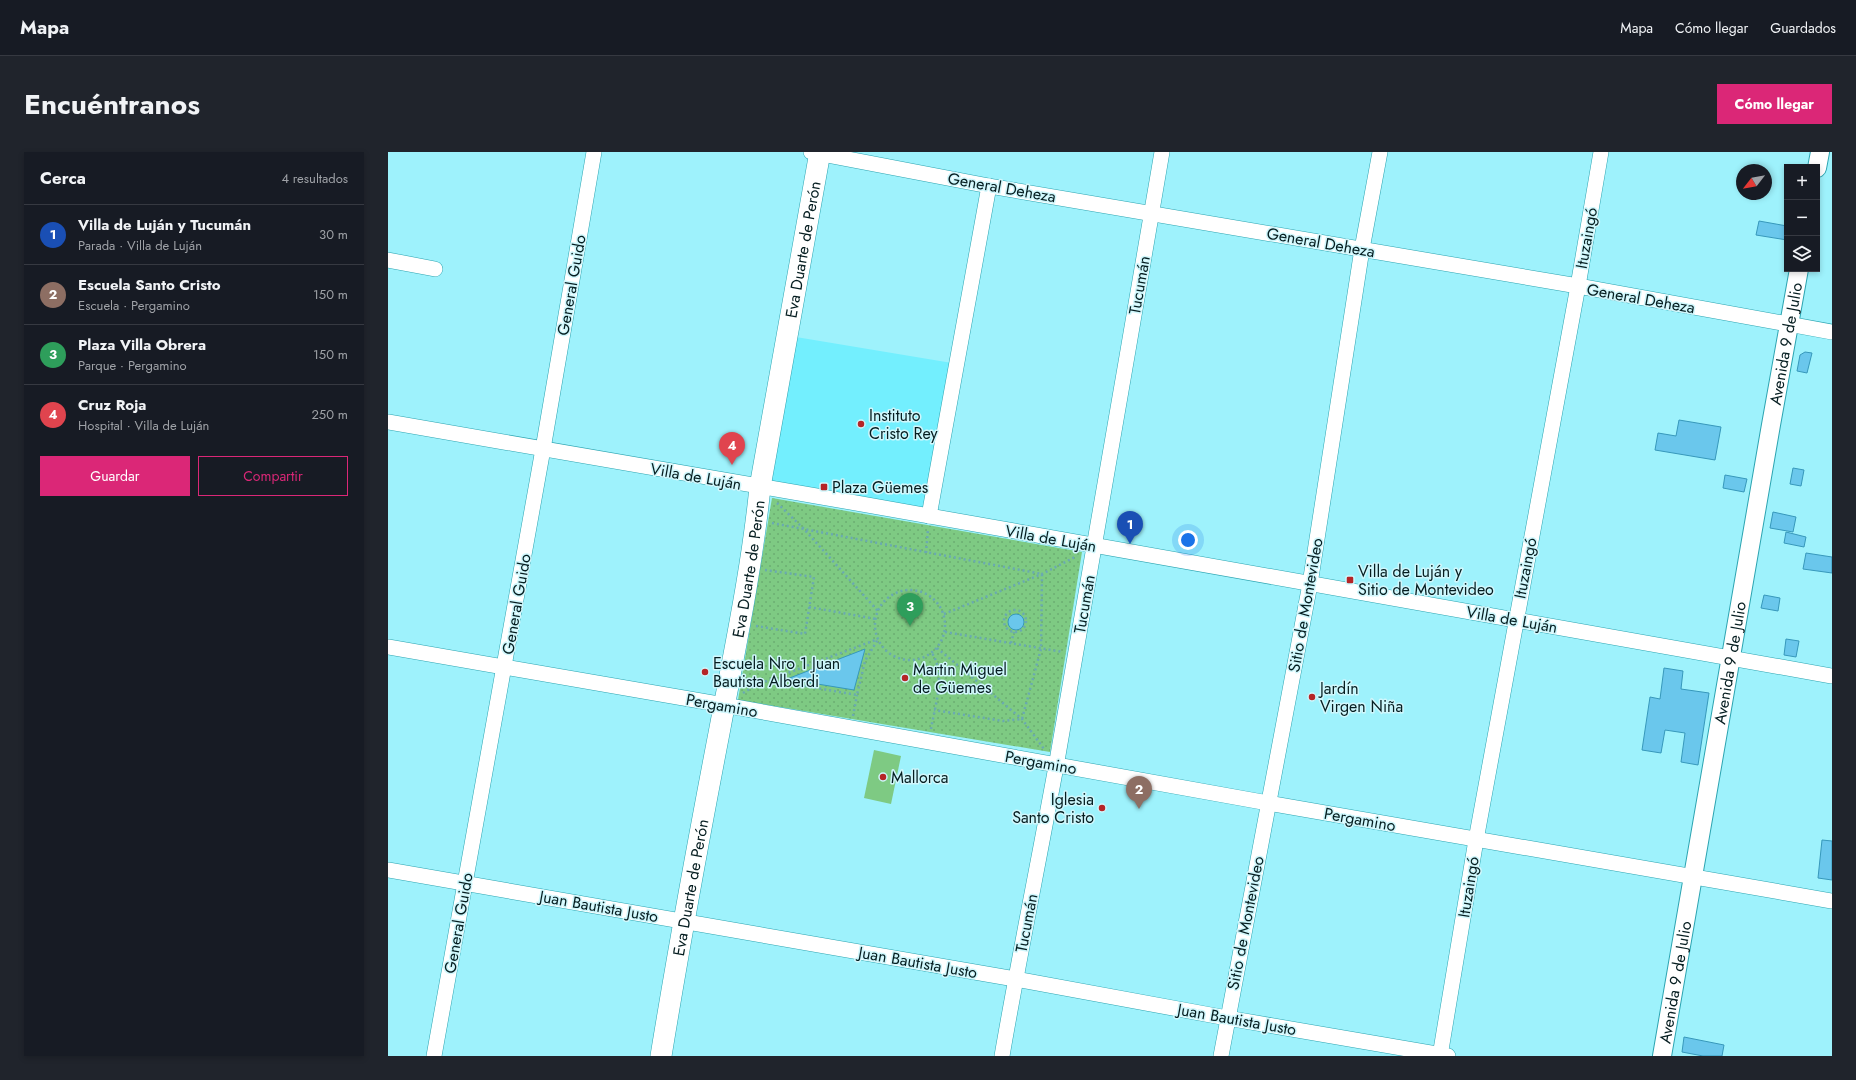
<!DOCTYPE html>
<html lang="es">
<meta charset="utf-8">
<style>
:root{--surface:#171b24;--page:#20242c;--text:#f1f3f6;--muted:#9ea1a6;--line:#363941;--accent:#db2777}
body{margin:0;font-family:Jost,sans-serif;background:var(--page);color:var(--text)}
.controls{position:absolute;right:12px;top:12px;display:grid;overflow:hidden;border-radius:0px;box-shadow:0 2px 6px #0003}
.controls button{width:36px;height:36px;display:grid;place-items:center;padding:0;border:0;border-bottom:1px solid var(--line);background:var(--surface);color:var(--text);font:20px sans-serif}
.compass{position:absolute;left:1348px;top:12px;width:36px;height:36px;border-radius:50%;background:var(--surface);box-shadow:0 2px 6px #0003;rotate:239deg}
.you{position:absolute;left:800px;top:388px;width:14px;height:14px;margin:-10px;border:3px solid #fff;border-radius:50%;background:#1a73e8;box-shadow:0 0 0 6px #1a73e833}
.badge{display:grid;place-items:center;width:26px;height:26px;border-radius:50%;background:var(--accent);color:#fff;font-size:13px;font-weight:700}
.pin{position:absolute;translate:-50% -33px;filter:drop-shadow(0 1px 2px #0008)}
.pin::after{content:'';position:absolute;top:21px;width:14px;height:12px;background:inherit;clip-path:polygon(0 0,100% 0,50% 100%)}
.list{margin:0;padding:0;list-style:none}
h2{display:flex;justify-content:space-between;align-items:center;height:52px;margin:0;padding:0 16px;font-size:17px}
h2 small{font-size:13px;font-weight:400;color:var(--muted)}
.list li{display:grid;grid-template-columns:26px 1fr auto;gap:12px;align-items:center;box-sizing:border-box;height:60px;padding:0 16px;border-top:1px solid var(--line)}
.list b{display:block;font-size:15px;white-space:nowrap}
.list p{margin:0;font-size:13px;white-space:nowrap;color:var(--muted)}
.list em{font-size:13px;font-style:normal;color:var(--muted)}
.actions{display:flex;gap:8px;padding:12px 16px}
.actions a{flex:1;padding:9px 0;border:1px solid var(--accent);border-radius:0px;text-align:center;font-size:14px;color:var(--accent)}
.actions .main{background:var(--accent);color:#fff}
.icon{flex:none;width:22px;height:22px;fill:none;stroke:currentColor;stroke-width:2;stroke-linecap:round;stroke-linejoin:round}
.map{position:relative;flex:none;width:1444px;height:904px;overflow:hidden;border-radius:0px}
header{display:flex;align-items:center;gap:24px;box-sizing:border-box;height:56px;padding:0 20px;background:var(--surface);border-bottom:1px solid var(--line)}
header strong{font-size:19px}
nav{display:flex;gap:22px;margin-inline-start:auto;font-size:14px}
.intro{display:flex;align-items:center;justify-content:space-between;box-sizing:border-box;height:96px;padding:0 24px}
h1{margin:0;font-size:28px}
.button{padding:10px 18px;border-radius:0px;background:var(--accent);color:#fff;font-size:14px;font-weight:700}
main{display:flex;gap:24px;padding:0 24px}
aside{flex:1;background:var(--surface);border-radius:0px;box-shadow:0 2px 6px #0003}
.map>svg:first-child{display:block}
</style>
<header>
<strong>Mapa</strong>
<nav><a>Mapa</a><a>Cómo llegar</a><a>Guardados</a></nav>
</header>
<div class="intro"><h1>Encuéntranos</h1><a class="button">Cómo llegar</a></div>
<main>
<aside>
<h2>Cerca<small>4 resultados</small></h2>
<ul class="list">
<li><span class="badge" style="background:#1a4fb4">1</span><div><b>Villa de Luján y Tucumán</b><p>Parada · Villa de Luján</p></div><em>30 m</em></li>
<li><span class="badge" style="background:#8d6e63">2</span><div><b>Escuela Santo Cristo</b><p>Escuela · Pergamino</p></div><em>150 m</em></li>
<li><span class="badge" style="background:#2e9e5b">3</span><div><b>Plaza Villa Obrera</b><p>Parque · Pergamino</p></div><em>150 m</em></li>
<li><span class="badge" style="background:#e0444e">4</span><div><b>Cruz Roja</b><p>Hospital · Villa de Luján</p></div><em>250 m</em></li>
</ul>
<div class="actions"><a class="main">Guardar</a><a>Compartir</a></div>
</aside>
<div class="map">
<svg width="1444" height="904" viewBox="0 0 1444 904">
<defs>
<pattern id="grass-dots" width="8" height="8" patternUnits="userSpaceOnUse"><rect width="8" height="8" fill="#7eca83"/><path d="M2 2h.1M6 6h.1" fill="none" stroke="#6bad71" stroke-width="1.8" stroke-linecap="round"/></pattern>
</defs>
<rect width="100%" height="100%" fill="#9ef2fc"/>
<path fill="#73effe" d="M408 185 564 211 536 359 383 332Z"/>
<path fill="url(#grass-dots)" d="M384 346 694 400 662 600 350 548Z"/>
<path fill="#7eca83" d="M486 598 513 604 503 652 476 646Z"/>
<g fill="#6ac7ec" stroke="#3798bb">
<path d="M1371 69 1399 74V88L1368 83Z"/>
<path d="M1417 200 1424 201 1419 221 1409 219 1412 203Z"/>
<path d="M1291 268 1333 275 1327 308 1267 298 1270 281 1288 284Z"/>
<path d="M1405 316 1416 318 1413 334 1402 332Z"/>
<path d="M1337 323 1359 327 1356 340 1335 336Z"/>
<path d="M1385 360 1408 365 1405 380 1382 376Z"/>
<path d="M1398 380 1418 385 1416 395 1396 391Z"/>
<path d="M1418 401 1444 405V421L1415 417Z"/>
<path d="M1376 443 1392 446 1390 459 1373 456Z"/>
<circle cx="628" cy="470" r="8"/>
<path d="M1398 487 1411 489 1408 505 1396 503Z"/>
<path d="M477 497 466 538 399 527Z"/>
<path d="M1276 516 1295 519 1293 537 1321 541 1310 613 1293 610 1297 581 1277 578 1273 601 1254 598 1262 545 1272 547Z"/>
<path d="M1434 688 1444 689V728L1430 726Z"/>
<path d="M1296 885 1336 893 1334 904H1315L1294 900Z"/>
</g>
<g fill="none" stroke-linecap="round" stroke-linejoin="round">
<defs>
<g id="minor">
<path d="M423 0 601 34 1190 134 1444 180"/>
<path d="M0 108 47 117"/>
<path d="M0 270 434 345 1444 524"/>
<path d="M541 364 601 34"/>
<path d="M0 495 336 553 880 651 1444 749"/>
<path d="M0 718 627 827 839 866 1060 904"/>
<path d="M46 904 155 297 206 0"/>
<path d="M614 904C631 805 651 708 669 609 705 406 739 203 774 0"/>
<path d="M833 904 922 432 974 97 992 0"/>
<path d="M1052 904 1088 688 1190 134 1213 0"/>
</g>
<g id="tertiary">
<path d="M1429 16 1432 0"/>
<path id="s1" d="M1274 904C1320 642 1363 379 1411 117"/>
</g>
<g id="secondary">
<path id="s2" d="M273 904C291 794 311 685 332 576 347 496 364 416 372 335L432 0"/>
</g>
</defs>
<use href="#minor" stroke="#2ca4b1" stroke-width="16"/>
<use href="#tertiary" stroke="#2ca4b1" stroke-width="20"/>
<use href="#secondary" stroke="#2ca4b1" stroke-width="22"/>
<g stroke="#6aaab1" stroke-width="2.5" stroke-dasharray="2 3" stroke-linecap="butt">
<path d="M389 351 415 376 490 459"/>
<path d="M384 371 654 422 653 497 634 567 615 569 546 558"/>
<path d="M538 401 540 377"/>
<circle cx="522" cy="473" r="35"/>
<path d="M421 455 488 467"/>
<circle cx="627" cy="469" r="11"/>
<path d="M556 462 654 422 689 404"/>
<path d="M368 474 417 482 426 425 377 418"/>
<path d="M557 480 675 500"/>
<path d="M623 491 626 480"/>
<path d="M549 496 634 567 656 597"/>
<path d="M382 528 469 543 477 509 490 487"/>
<path d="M355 541 368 533 490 487"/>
<path d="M465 564 469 543"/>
<path d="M543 577C547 553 558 523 544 501"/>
</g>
<use href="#minor" stroke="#fff" stroke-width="15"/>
<use href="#tertiary" stroke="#fff" stroke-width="18"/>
<use href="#secondary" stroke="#fff" stroke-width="21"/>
</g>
<g fill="#b52527" stroke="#d0f7fc" stroke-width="1.5">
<circle cx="473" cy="272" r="4"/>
<rect x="432" y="331" width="8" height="8" rx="2"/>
<rect x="958" y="424" width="8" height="8" rx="2"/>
<circle cx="317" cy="520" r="4"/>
<circle cx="517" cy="526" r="4"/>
<circle cx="924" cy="545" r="4"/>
<circle cx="495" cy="625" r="4"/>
<circle cx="714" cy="656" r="4"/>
</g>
<g text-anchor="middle" stroke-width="3" stroke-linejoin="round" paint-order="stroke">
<g font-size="16" fill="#051d20" stroke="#d0f7fc">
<text transform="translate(614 35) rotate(10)" y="6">General Deheza</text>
<text transform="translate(1198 86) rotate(-80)" y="6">Ituzaingó</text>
<text transform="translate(933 90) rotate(10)" y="6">General Deheza</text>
<text dy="6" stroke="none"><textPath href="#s2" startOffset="819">Eva Duarte de Perón</textPath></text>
<text transform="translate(183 133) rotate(-80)" y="6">General Guido</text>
<text transform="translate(751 133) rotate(-80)" y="6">Tucumán</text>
<text transform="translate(1253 146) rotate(10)" y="6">General Deheza</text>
<text dy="6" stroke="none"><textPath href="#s1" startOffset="723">Avenida 9 de Julio</textPath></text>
<text transform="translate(308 324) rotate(10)" y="6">Villa de Luján</text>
<text transform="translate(663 386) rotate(10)" y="6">Villa de Luján</text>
<text transform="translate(1137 416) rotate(-79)" y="6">Ituzaingó</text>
<text dy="6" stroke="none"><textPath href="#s2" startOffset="495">Eva Duarte de Perón</textPath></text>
<text transform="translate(128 452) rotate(-80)" y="6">General Guido</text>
<text transform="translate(696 452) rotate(-80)" y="6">Tucumán</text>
<text transform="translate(917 453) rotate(-80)" y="6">Sitio de Montevideo</text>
<text transform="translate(1124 467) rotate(10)" y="6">Villa de Luján</text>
<text dy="6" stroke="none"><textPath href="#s1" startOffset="399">Avenida 9 de Julio</textPath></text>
<text transform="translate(334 553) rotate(10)" y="6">Pergamino</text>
<text transform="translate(653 610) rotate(10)" y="6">Pergamino</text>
<text transform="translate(972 667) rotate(10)" y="6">Pergamino</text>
<text dy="6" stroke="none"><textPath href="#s2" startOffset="171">Eva Duarte de Perón</textPath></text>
<text transform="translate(1080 735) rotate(-81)" y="6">Ituzaingó</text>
<text transform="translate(211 754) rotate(10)" y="6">Juan Bautista Justo</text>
<text transform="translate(70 771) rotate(-80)" y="6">General Guido</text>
<text transform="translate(638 771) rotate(-79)" y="6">Tucumán</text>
<text transform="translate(857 771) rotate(-79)" y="6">Sitio de Montevideo</text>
<text transform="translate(530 810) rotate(10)" y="6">Juan Bautista Justo</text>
<text dy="6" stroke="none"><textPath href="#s1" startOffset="75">Avenida 9 de Julio</textPath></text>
<text transform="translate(849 867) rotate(10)" y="6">Juan Bautista Justo</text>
</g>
<g font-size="16" fill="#051d20" stroke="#d0f7fc" text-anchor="start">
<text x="481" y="269">Instituto<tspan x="481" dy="18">Cristo Rey</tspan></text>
<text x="444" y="341">Plaza Güemes</text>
<text x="970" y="425">Villa de Luján y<tspan x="970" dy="18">Sitio de Montevideo</tspan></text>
<text x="325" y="517">Escuela Nro 1 Juan<tspan x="325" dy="18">Bautista Alberdi</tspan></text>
<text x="525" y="523">Martin Miguel<tspan x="525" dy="18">de Güemes</tspan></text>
<text x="932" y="542">Jardín<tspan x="932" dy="18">Virgen Niña</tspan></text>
<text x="503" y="631">Mallorca</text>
<text x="706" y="653" text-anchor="end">Iglesia<tspan x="706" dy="18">Santo Cristo</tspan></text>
</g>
</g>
</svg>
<div class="controls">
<button>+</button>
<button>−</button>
<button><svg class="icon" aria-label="layers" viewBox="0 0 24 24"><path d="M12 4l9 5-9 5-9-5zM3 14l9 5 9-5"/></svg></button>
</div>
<svg class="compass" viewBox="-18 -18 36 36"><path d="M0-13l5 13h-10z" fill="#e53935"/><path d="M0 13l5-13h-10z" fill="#9ea1a6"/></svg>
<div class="you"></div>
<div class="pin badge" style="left:742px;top:392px;background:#1a4fb4">1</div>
<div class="pin badge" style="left:751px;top:657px;background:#8d6e63">2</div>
<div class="pin badge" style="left:522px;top:474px;background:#2e9e5b">3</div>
<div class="pin badge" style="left:344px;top:313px;background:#e0444e">4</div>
</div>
</main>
